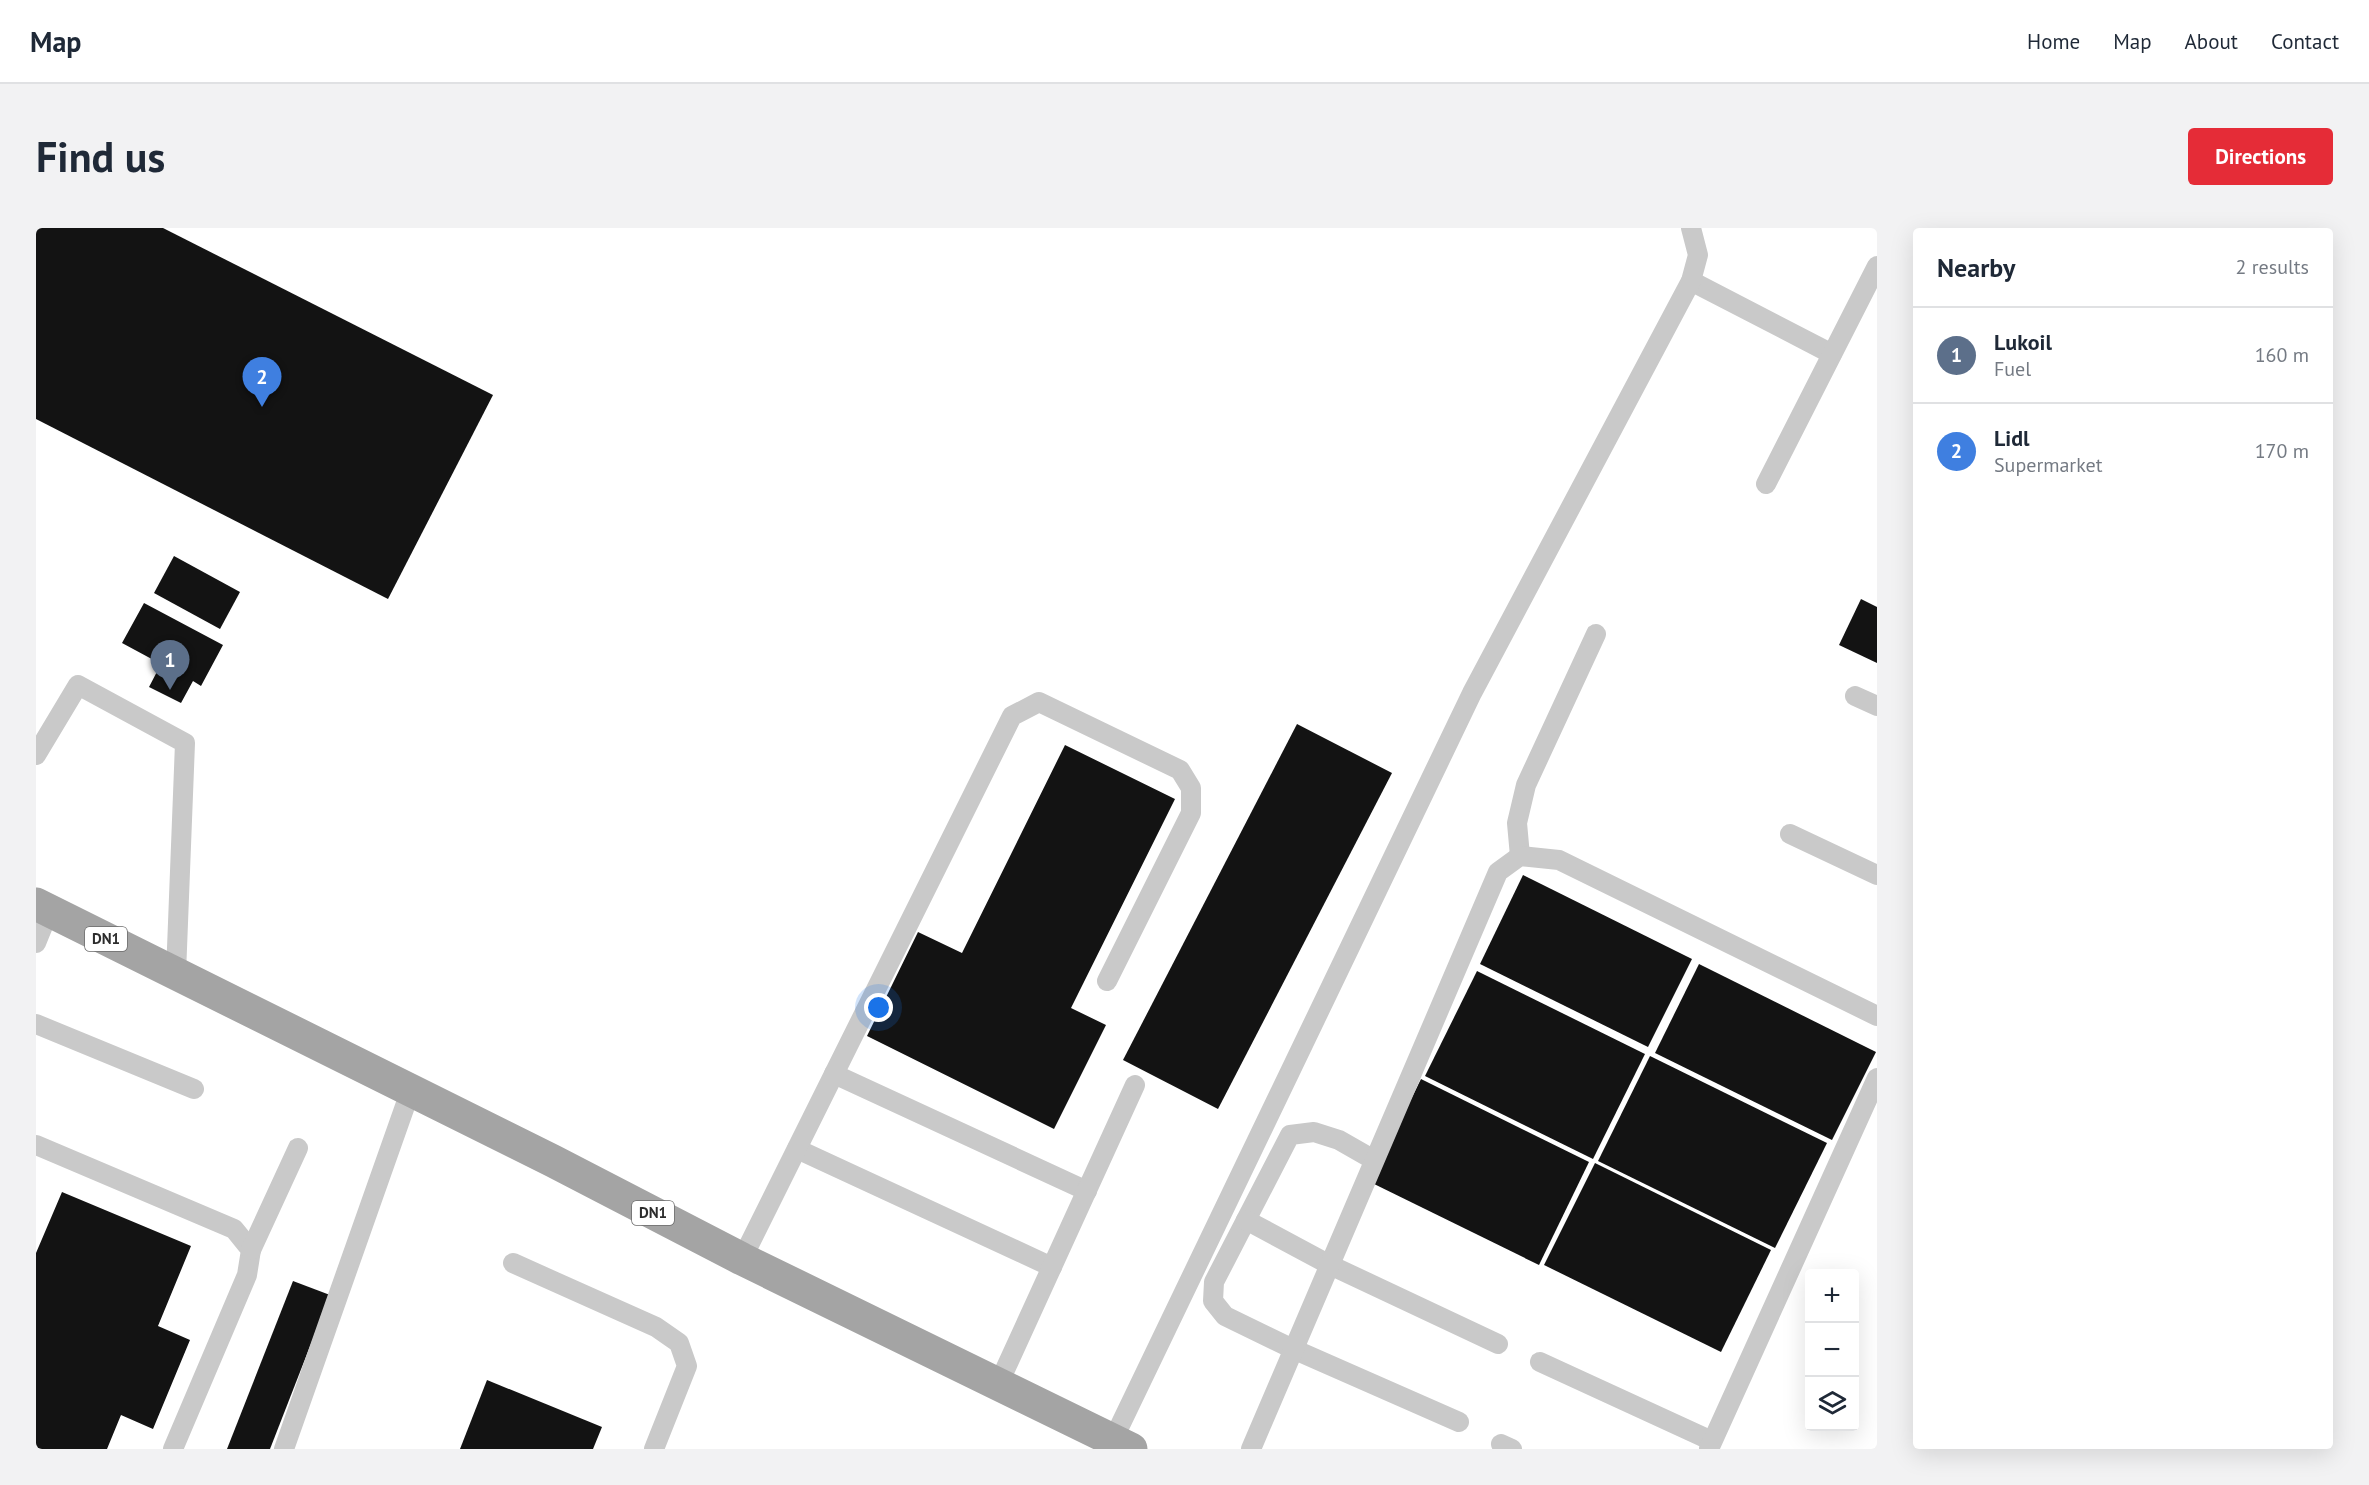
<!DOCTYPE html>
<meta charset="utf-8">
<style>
:root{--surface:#fff;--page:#f2f2f3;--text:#1f2937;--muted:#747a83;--line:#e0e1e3;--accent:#e52c37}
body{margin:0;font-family:"PT Sans",sans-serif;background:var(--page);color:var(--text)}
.controls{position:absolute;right:18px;bottom:18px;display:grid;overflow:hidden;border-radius:6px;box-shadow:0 6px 24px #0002}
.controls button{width:54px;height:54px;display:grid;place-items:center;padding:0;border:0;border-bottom:2px solid var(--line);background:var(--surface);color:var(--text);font:30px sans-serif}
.you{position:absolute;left:843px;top:780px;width:21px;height:21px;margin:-15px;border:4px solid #fff;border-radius:50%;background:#1a73e8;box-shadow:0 0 0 9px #1a73e833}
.badge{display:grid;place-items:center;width:39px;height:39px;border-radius:50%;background:var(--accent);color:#fff;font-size:20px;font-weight:700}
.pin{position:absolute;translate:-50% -50px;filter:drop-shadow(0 2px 3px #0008)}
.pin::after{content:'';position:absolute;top:32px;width:21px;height:18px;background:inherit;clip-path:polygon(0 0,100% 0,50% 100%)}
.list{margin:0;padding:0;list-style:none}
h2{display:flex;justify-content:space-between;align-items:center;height:78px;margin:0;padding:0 24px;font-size:26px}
h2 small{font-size:20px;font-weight:400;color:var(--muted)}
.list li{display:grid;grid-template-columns:39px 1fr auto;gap:18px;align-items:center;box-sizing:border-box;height:96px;padding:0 24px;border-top:2px solid var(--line)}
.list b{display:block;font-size:22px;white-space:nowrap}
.list p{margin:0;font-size:20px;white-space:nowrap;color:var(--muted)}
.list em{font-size:20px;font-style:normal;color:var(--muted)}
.icon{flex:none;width:33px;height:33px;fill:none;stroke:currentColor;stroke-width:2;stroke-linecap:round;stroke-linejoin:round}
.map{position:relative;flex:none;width:1841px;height:1221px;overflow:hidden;border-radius:6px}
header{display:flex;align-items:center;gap:36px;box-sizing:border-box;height:84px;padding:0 30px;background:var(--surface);border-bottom:2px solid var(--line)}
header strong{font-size:28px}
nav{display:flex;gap:33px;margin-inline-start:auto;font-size:21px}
.intro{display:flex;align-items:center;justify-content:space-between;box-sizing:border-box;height:144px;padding:0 36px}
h1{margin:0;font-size:42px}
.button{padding:15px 27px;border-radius:6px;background:var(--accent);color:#fff;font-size:21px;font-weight:700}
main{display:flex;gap:36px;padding:0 36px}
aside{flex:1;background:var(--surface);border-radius:6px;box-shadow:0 6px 24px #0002}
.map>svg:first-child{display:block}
</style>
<header>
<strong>Map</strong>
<nav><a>Home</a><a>Map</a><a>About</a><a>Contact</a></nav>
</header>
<div class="intro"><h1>Find us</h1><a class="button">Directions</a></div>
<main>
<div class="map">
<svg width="1841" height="1221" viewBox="0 0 1841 1221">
<rect width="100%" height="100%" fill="#fff"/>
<g fill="#131313">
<path d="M0 0H127L457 167 352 371 0 191Z"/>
<path d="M138 328 204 364 184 401 118 365Z"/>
<path d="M1825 371 1841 379V435L1803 417Z"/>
<path d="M108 375 187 417 165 458 157 453 145 475 113 459 125 436 86 415Z"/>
<path d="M1261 496 1356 545 1182 881 1087 832Z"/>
<path d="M1029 517 1139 571 1035 780 1070 797 1018 901 831 808 882 704 926 725Z"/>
<path d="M1487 647 1656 731 1612 819 1444 736Z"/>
<path d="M1663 736 1840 824 1796 912 1619 825Z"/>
<path d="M1441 743 1609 826 1557 931 1389 848Z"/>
<path d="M1614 828 1791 915 1739 1020 1562 933Z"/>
<path d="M1385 851 1553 934 1503 1037 1334 954Z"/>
<path d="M1559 935 1735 1022 1685 1124 1508 1037Z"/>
<path d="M26 964 155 1018 122 1098 154 1112 117 1201 85 1187 71 1221H0V1025Z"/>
<path d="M257 1053 294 1067 234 1221H191Z"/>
<path d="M451 1152 566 1199 557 1221H424Z"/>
</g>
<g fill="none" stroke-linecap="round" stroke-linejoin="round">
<g stroke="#c9c9c9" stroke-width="20">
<path d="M1655 53 1796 126"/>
<path d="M1730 256 1841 38"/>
<path d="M1819 468 1841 478"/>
<path d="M0 527 42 457 149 515 140 746"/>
<path d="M1754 606 1841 647"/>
<path d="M1484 628 1481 595 1490 557 1560 406"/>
<path d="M0 715 13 683"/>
<path d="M0 796 158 861"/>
<path d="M798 846 1051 963"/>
<path d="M0 917 198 1001 215 1022 211 1047 137 1221"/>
<path d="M761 921 1016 1039"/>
<path d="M1338 932 1303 912 1278 904 1254 907 1178 1054 1177 1073 1189 1088 1257 1121 1423 1194"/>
<path d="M1210 992 1294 1037 1462 1116"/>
<path d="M215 1022 262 920"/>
<path d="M706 1031 976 488 1003 474 1144 542 1155 560V585L1071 753"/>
<path d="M477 1035 620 1099 643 1115 651 1138 618 1221"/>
<path d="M1504 1134 1676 1213"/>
<path d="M962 1157 1099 857"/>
<path d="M1077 1212 1436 465 1655 53 1662 27 1655 0"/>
<path d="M1465 1216 1476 1221"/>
<path d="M248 1221 374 864"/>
<path d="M1215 1221 1462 644 1484 628 1523 632 1841 788"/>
<path d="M1673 1221 1841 850"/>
</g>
<path stroke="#a4a4a4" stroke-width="33" d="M0 676 517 933 706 1031 1095 1221"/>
</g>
<g text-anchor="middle" stroke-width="6" stroke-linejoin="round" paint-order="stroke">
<g fill="#fff" stroke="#6b6b6b" stroke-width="1.5">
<rect x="49" y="699" width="42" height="24" rx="4.5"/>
<rect x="596" y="973" width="42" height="24" rx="4.5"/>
</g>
<g font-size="15" font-weight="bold" fill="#2c2c2c">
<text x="70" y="716">DN1</text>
<text x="617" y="990">DN1</text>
</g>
</g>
</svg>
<div class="controls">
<button>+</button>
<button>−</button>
<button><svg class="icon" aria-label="layers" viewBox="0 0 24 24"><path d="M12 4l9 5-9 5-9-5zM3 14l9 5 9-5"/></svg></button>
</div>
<div class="you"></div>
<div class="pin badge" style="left:134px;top:462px;background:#5c6f8a">1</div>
<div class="pin badge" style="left:226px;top:179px;background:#3f7fe0">2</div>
</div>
<aside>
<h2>Nearby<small>2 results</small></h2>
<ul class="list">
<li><span class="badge" style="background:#5c6f8a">1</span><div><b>Lukoil</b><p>Fuel</p></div><em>160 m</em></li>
<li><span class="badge" style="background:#3f7fe0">2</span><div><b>Lidl</b><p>Supermarket</p></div><em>170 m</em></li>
</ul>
</aside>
</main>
